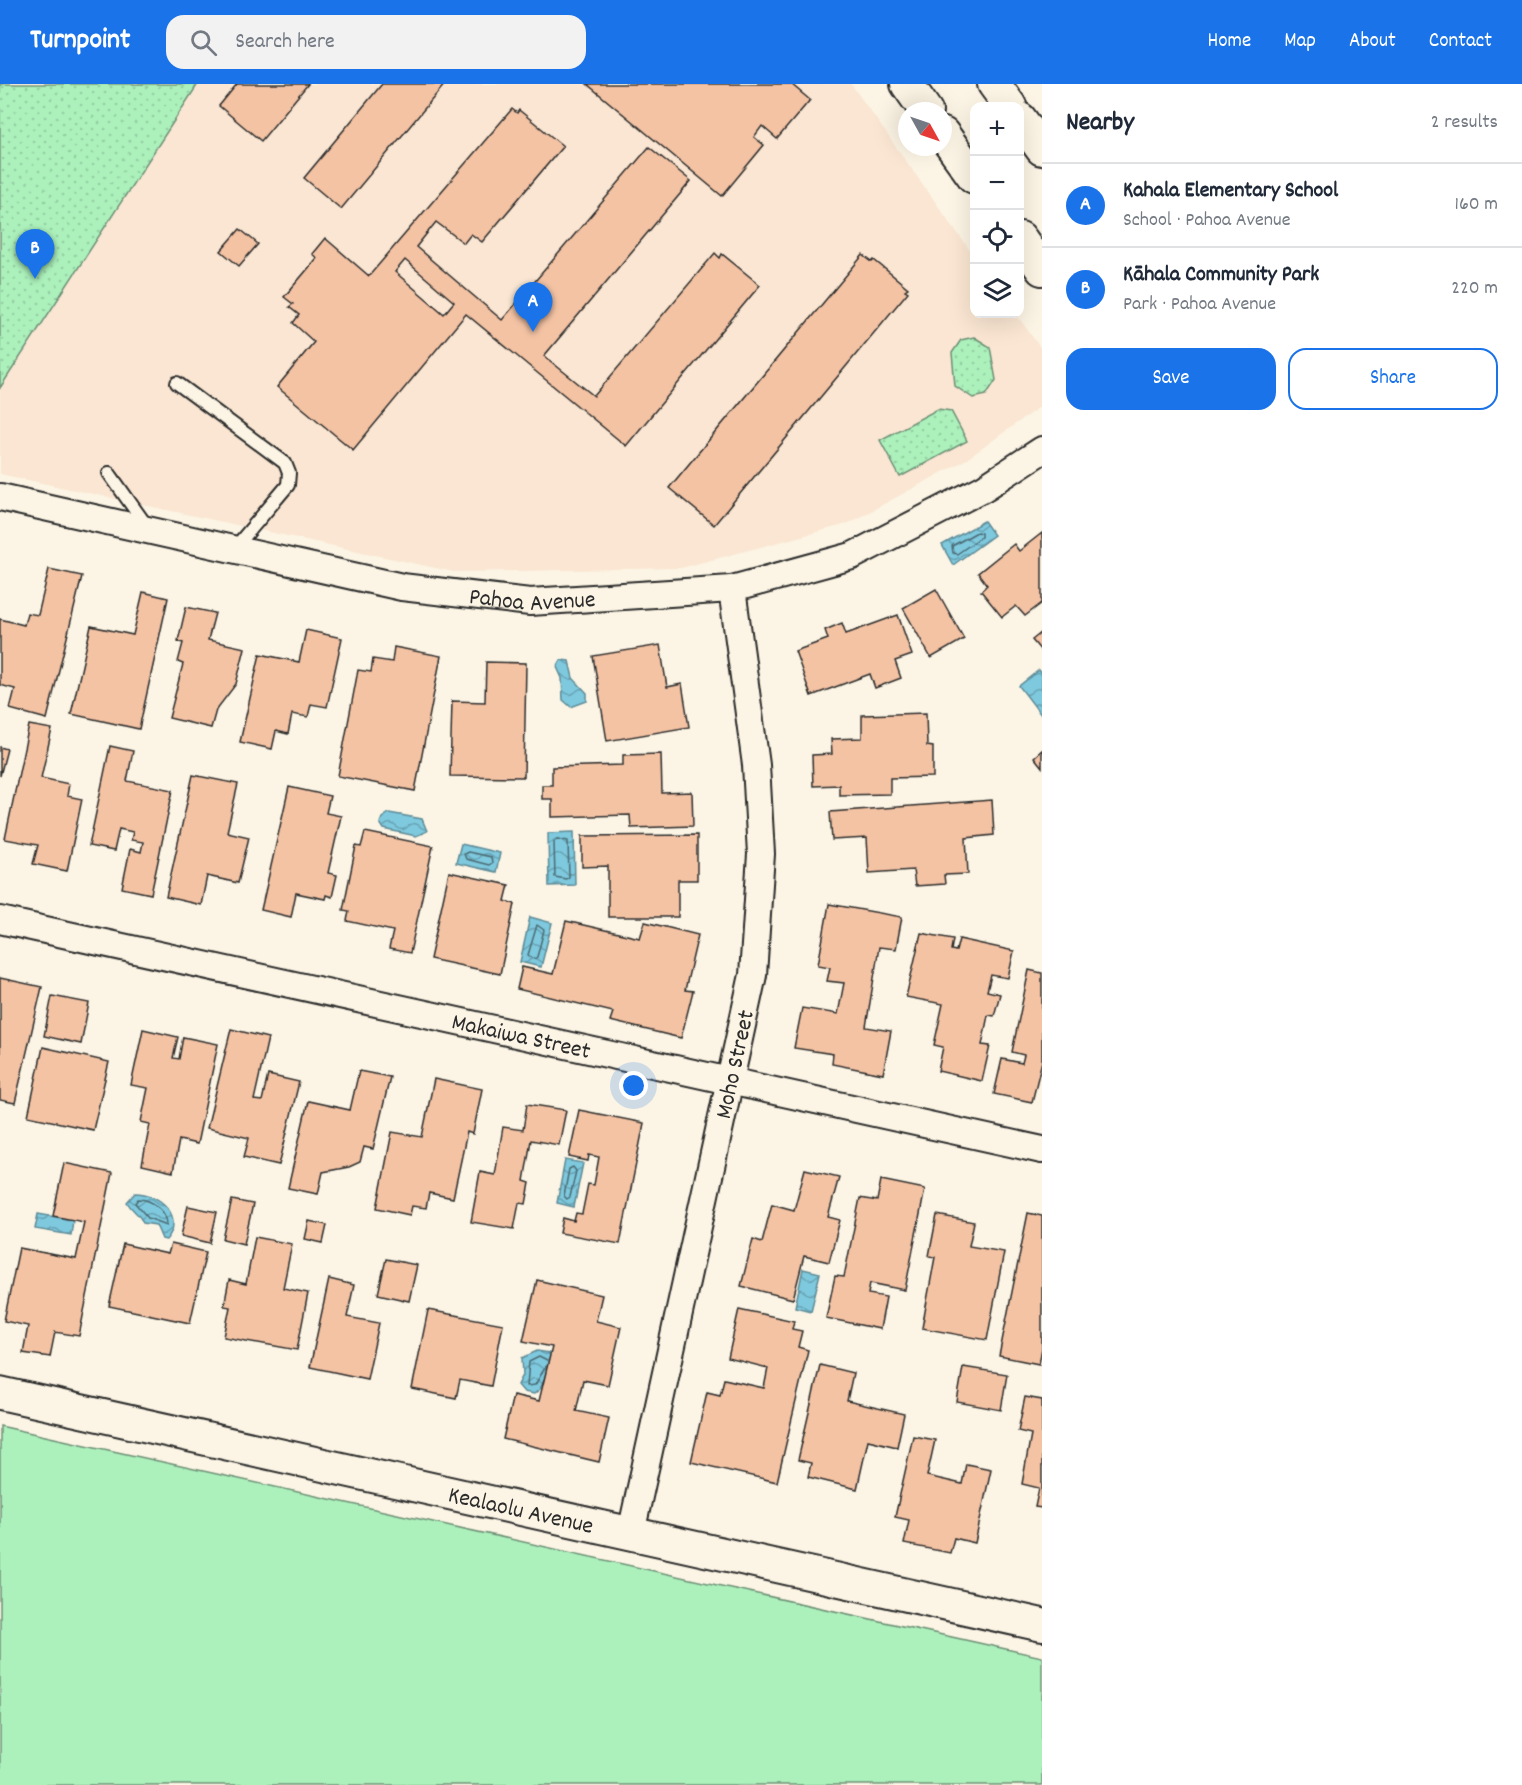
<!DOCTYPE html>
<meta charset="utf-8">
<style>
:root{--surface:#fff;--page:#f2f2f3;--text:#1f2937;--muted:#747a83;--line:#e0e1e3;--accent:#1a73e8}
body{margin:0;font-family:Dekko,sans-serif;background:var(--page);color:var(--text)}
.controls{position:absolute;right:18px;top:18px;display:grid;overflow:hidden;border-radius:12px;box-shadow:0 6px 24px #0002}
.controls button{width:54px;height:54px;display:grid;place-items:center;padding:0;border:0;border-bottom:2px solid var(--line);background:var(--surface);color:var(--text);font:30px sans-serif}
.compass{position:absolute;left:898px;top:18px;width:54px;height:54px;border-radius:50%;background:var(--surface);box-shadow:0 6px 24px #0002;rotate:130deg}
.you{position:absolute;left:634px;top:1002px;width:21px;height:21px;margin:-15px;border:4px solid #fff;border-radius:50%;background:#1a73e8;box-shadow:0 0 0 9px #1a73e833}
.badge{display:grid;place-items:center;width:39px;height:39px;border-radius:50%;background:var(--accent);color:#fff;font-size:20px;font-weight:700}
.pin{position:absolute;translate:-50% -50px;filter:drop-shadow(0 2px 3px #0008)}
.pin::after{content:'';position:absolute;top:32px;width:21px;height:18px;background:inherit;clip-path:polygon(0 0,100% 0,50% 100%)}
.list{margin:0;padding:0;list-style:none}
h2{display:flex;justify-content:space-between;align-items:center;height:78px;margin:0;padding:0 24px;font-size:26px}
h2 small{font-size:20px;font-weight:400;color:var(--muted)}
.list li{display:grid;grid-template-columns:39px 1fr auto;gap:18px;align-items:center;box-sizing:border-box;height:84px;padding:0 24px;border-top:2px solid var(--line)}
.list b{display:block;font-size:22px;white-space:nowrap}
.list p{margin:0;font-size:20px;white-space:nowrap;color:var(--muted)}
.list em{font-size:20px;font-style:normal;color:var(--muted)}
.actions{display:flex;gap:12px;padding:18px 24px}
.actions a{flex:1;padding:14px 0;border:2px solid var(--accent);border-radius:18px;text-align:center;font-size:21px;color:var(--accent)}
.actions .main{background:var(--accent);color:#fff}
.icon{flex:none;width:33px;height:33px;fill:none;stroke:currentColor;stroke-width:2;stroke-linecap:round;stroke-linejoin:round}
.map{position:relative;flex:none;width:1042px;height:1701px;overflow:hidden}
header{display:flex;align-items:center;gap:36px;box-sizing:border-box;height:84px;padding:0 30px;background:var(--accent);color:#fff}
header strong{font-size:28px}
nav{display:flex;gap:33px;margin-inline-start:auto;font-size:21px}
.search{width:420px;height:54px;background:var(--page);display:flex;align-items:center;gap:15px;box-sizing:border-box;padding:0 21px;border-radius:18px;color:var(--muted);font-size:22px}
main{display:flex}
aside{flex:1;background:var(--surface)}
.map>svg:first-child{display:block}
</style>
<header>
<strong>Turnpoint</strong>
<div class="search"><svg class="icon" aria-label="search" viewBox="0 0 24 24"><circle cx="10" cy="10" r="6"/><path d="M15 15l6 6"/></svg>Search here</div>
<nav><a>Home</a><a>Map</a><a>About</a><a>Contact</a></nav>
</header>
<main>
<div class="map">
<svg width="1042" height="1701" viewBox="0 0 1042 1701">
<defs>
<pattern id="park-dots" width="8" height="8" patternUnits="userSpaceOnUse" patternTransform="scale(1.5)"><rect width="8" height="8" fill="#acf1bc"/><path d="M2 2h.1M6 6h.1" fill="none" stroke="#94cfa2" stroke-width="1.8" stroke-linecap="round"/></pattern>
<pattern id="water-waves" width="16" height="10" patternUnits="userSpaceOnUse" patternTransform="scale(1.5)"><rect width="16" height="10" fill="#7ec9de"/><path d="M0 5q4-4 8 0t8 0" fill="none" stroke="#67a3b4"/></pattern>
</defs>
<rect width="100%" height="100%" fill="#fcf5e5"/>
<filter id="ink" filterUnits="userSpaceOnUse"><feTurbulence type="fractalNoise" baseFrequency=".0167" numOctaves="2"/><feDisplacementMap in="SourceGraphic" scale="12" xChannelSelector="R" yChannelSelector="G"/><feConvolveMatrix kernelMatrix="1 2 1 2 8 2 1 2 1" color-interpolation-filters="sRGB"/></filter>
<g filter="url(#ink)">
<path fill="#fae6d2" d="M198 0H851L974 172V230H1016L1042 266V321L967 375 847 440 681 484 454 488 0 390V304Z"/>
<path fill="#acf1bc" stroke="#6c8e74" stroke-width="1.5" d="M0 1342 1042 1573V1701H0Z"/>
<g fill="url(#park-dots)" stroke="#6c8e74" stroke-width="1.5">
<path d="M0 0H198L0 304Z"/>
<path d="M974 253 990 263 996 296 986 311 973 314 955 302 952 269 961 256Z"/>
<path d="M938 325 951 327 967 357 900 393 880 356Z"/>
</g>
<g fill="url(#water-waves)" stroke="#5d8a96" stroke-width="1.5">
<path d="M984 437 994 451 953 481 942 461Z"/>
<path d="M561 576 569 577 573 594 587 609V617L571 623 563 616 562 594 557 583Z"/>
<path d="M1039 586 1042 590V632L1019 602Z"/>
<path d="M389 729 422 735 427 747 416 752 384 745 380 739 382 734Z"/>
<path d="M574 748 575 801 549 802 548 749Z"/>
<path d="M461 760 500 769 496 788 456 779Z"/>
<path d="M530 833 552 839 541 883 520 878Z"/>
<path d="M565 1076 583 1079 574 1123 557 1119Z"/>
<path d="M135 1109C160 1109 186 1133 166 1156L162 1155 156 1141 143 1139C139 1129 132 1127 127 1118Z"/>
<path d="M38 1130 73 1136 71 1151 35 1145Z"/>
<path d="M803 1185 820 1189 811 1227 795 1223Z"/>
<path d="M537 1267 549 1269 554 1276 540 1305 534 1310 524 1308 518 1301 523 1291 522 1274Z"/>
</g>
<g fill="none" stroke-linecap="round" stroke-linejoin="round">
<g stroke="#4c6a73" stroke-width="1.5">
<path d="M977 448 981 449V453L957 470 953 469 952 462Z"/>
<path d="M557 755 568 757 569 793 566 795 555 793 554 758Z"/>
<path d="M468 768 491 773 492 779 489 781 466 775 464 770Z"/>
<path d="M537 841 544 846 537 873 534 875 528 871Z"/>
<path d="M573 1083 576 1087 570 1113 567 1115 564 1112 569 1085Z"/>
<path d="M138 1115C152 1115 167 1127 167 1141L148 1134 135 1119Z"/>
<path d="M546 1282 535 1301 527 1302 529 1278 539 1273 547 1277"/>
</g>
</g>
<g fill="#f4c3a4" stroke="#2b2b2b" stroke-width="1.5" fill-rule="evenodd">
<path d="M237 0H308L261 57 219 22Z"/>
<path d="M382 0H445L341 125 304 94Z"/>
<path d="M587 0H791L810 16 777 55 762 42 754 53 764 61 722 112Z"/>
<path d="M512 25 517 29 519 26 563 62 482 158 471 150 464 159 436 138 416 163 502 236 649 63 691 97 544 272 594 312 715 169 720 174 722 170 760 201 626 362 466 230 353 366 277 303 314 258 293 239 299 231 289 223 293 220 284 213 317 174 312 170 325 154 369 192ZM405 176 454 218 444 230 395 188Z"/>
<path d="M240 145 258 160 239 182 221 167Z"/>
<path d="M863 171 872 178 874 176 908 204 905 206 908 208 714 441 669 404Z"/>
<path d="M1042 449V519L1025 532 1016 522 1002 533 981 507 987 501 978 489 1014 460 1019 467Z"/>
<path d="M49 485 82 492 47 635 10 625 15 605 0 601V535L24 541 27 529 38 531Z"/>
<path d="M936 505 964 555 931 574 903 524Z"/>
<path d="M143 508 168 514 139 645 71 630 91 542 133 551Z"/>
<path d="M186 523 215 529 208 556 245 564 236 600 216 626 211 644 169 634 183 580 178 578 183 559 178 557Z"/>
<path d="M898 531 912 571 895 577 901 594 875 604 870 590 811 612 795 567 828 555 825 546 842 539 846 550Z"/>
<path d="M306 546 342 554 327 623 311 620 308 633 292 630 288 650 276 647 272 665 240 658 260 570 299 578Z"/>
<path d="M1042 548V568L1032 556Z"/>
<path d="M660 561 667 603 682 600 689 643 607 657 593 572Z"/>
<path d="M394 563 441 572 415 707 338 692 358 586 371 588 373 575 392 578Z"/>
<path d="M486 578 526 579 524 693 450 692 452 617 485 618Z"/>
<path d="M926 629 927 662 933 663V693L890 694V710L839 711V701L813 702 812 671 832 670 831 655 862 654V631Z"/>
<path d="M29 641 52 645 41 694 69 700 67 712 82 715 67 787 33 780 38 761 5 755Z"/>
<path d="M110 662 133 667 127 697 173 706 151 810 122 804 130 765 141 768 143 758 131 756 133 748 119 745 114 767 89 762Z"/>
<path d="M0 663 7 665 0 692Z"/>
<path d="M1042 666V683L1034 673Z"/>
<path d="M661 670 662 709 692 708 693 742 631 744 630 731 552 733V715H542V701H552V683L623 681V671Z"/>
<path d="M193 691 238 700 227 748 249 753 238 799 207 792 201 821 166 813Z"/>
<path d="M289 703 330 712 326 729 341 732 328 789 337 791 332 813 326 811 325 815 296 809 291 833 261 826Z"/>
<path d="M992 716 994 751 966 754 968 790 944 791 945 800 915 802 913 786 869 789 867 754 832 756 830 728Z"/>
<path d="M365 748 433 762 410 869 389 865 393 847 347 837 349 827 343 826 356 762 361 763Z"/>
<path d="M697 751V796H678V833H608V782L582 783V752Z"/>
<path d="M449 788 509 801 505 817 515 820 500 890 430 875Z"/>
<path d="M829 820 902 833 896 865 879 863 866 943 891 947 883 990 832 980 833 970 794 964 802 924 838 930 844 899 827 897 830 883 818 881Z"/>
<path d="M566 837 640 854 645 838 698 851 685 906 693 907 681 954 610 937 613 928 517 905 522 883 553 890Z"/>
<path d="M921 849 953 855 951 866 956 867 959 855 1014 867 1008 894 991 891 987 907 1000 910 994 932 988 931 982 961 990 962 982 997 938 987 943 963 934 961 943 920 906 913Z"/>
<path d="M1029 886 1042 889V977L1032 1018 994 1010 1002 975 1022 979 1024 971 1012 968Z"/>
<path d="M0 894 42 903 15 1019 0 1016Z"/>
<path d="M52 912 89 919 81 960 44 952Z"/>
<path d="M143 945 178 953 173 974 179 975 183 953 218 960 197 1060 179 1056 173 1088 142 1081 150 1040 141 1038 148 1004 131 1001Z"/>
<path d="M231 945 268 954 254 1016 262 1017 268 991 299 998 279 1081 244 1073 249 1054 207 1044Z"/>
<path d="M43 963 109 978 93 1046 28 1032Z"/>
<path d="M359 987 390 993 373 1065 364 1063 360 1078 349 1083 323 1088 318 1110 288 1104 308 1017 350 1026Z"/>
<path d="M434 995 482 1005 473 1050 467 1048 453 1114 429 1109 426 1124 412 1122 410 1131 377 1124 392 1048 422 1053Z"/>
<path d="M527 1020 566 1026 559 1061 531 1056 524 1097 530 1099 526 1120 519 1119 514 1145 471 1138 480 1088 495 1091 503 1043 523 1046Z"/>
<path d="M579 1026 644 1039 620 1160 560 1149 563 1134 574 1137 576 1129 582 1130 588 1100 594 1101 599 1073 589 1071 588 1077 569 1073Z"/>
<path d="M64 1079 112 1089 79 1252 55 1248 50 1273 23 1269 28 1242 4 1237 19 1164 76 1175 84 1138 53 1132Z"/>
<path d="M805 1085 839 1093 828 1133 840 1136 829 1178 804 1172 793 1215 741 1202 753 1155 762 1158 772 1120 794 1126Z"/>
<path d="M881 1096 925 1105 905 1206 870 1199 868 1210 886 1213 880 1245 826 1234 835 1192 844 1193 860 1114 877 1117Z"/>
<path d="M232 1116 253 1120 244 1160 223 1155Z"/>
<path d="M188 1122 217 1128 210 1159 181 1152Z"/>
<path d="M1028 1129 1042 1132V1264L1039 1280 999 1272Z"/>
<path d="M937 1131 974 1138 969 1162 1004 1168 987 1256 922 1244 935 1173 929 1172Z"/>
<path d="M309 1137 327 1141 323 1159 305 1155Z"/>
<path d="M255 1153 292 1160 283 1204 308 1209 297 1266 224 1253 230 1223 224 1222 229 1196 246 1200Z"/>
<path d="M123 1160 168 1170 171 1160 206 1168 190 1239 109 1222Z"/>
<path d="M386 1175 417 1181 409 1217 378 1210Z"/>
<path d="M329 1195 354 1201 347 1233 379 1239 367 1295 310 1283Z"/>
<path d="M537 1196 602 1211 596 1237 621 1243 608 1301 583 1296 576 1327 609 1334 599 1378 503 1355 513 1311 539 1317 552 1263 523 1257Z"/>
<path d="M739 1225 794 1237 792 1245 802 1247 798 1263 808 1266 777 1398 691 1378 707 1308 720 1311 724 1295 764 1304 768 1284 728 1274Z"/>
<path d="M428 1226 503 1240 491 1302 460 1296 456 1314 412 1305Z"/>
<path d="M820 1281 853 1289 847 1317 904 1330 897 1363 868 1356 857 1405 808 1393 811 1379 798 1376Z"/>
<path d="M963 1283 1007 1290 1001 1326 957 1318Z"/>
<path d="M1025 1313 1042 1316V1424L1035 1423 1039 1404 1022 1400 1031 1350 1018 1347Z"/>
<path d="M913 1352 935 1356 927 1392 962 1400 966 1380 991 1385 975 1459 954 1454 950 1469 904 1460 909 1436 895 1433Z"/>
</g>
<g fill="none" stroke-linecap="round" stroke-linejoin="round">
<defs>
<g id="service">
<path d="M177 299 285 379 289 389 288 401 234 465"/>
<path d="M109 389 148 444"/>
</g>
<g id="minor">
<path id="s1" d="M0 413 402 503 530 518 732 505 852 472 984 404 1042 366"/>
<path id="s2" d="M0 836 1042 1066"/>
<path id="s3" d="M631 1449 753 891 761 770 756 681 732 505"/>
</g>
<g id="tertiary">
<path d="M907 0 926 27"/>
<path d="M994 0 1010 22"/>
<path d="M1020 35 1042 65"/>
<path d="M943 50 974 93"/>
<path d="M1020 154 1042 185"/>
<path id="s4" d="M0 1309 1042 1541"/>
</g>
</defs>
<use href="#service" stroke="#2b2b2b" stroke-width="16"/>
<use href="#minor" stroke="#2b2b2b" stroke-width="30"/>
<use href="#tertiary" stroke="#2b2b2b" stroke-width="36"/>
<use href="#service" stroke="#fcf5e5" stroke-width="12"/>
<use href="#minor" stroke="#fcf5e5" stroke-width="26"/>
<use href="#tertiary" stroke="#fcf5e5" stroke-width="32"/>
</g>
</g>
<g text-anchor="middle" stroke-width="4.5" stroke-linejoin="round" paint-order="stroke">
<g font-size="24" fill="#2b2b2b" stroke="#fcf5e5">
<text dy="8" stroke="none"><textPath href="#s1" startOffset="543">Pahoa Avenue</textPath></text>
<text dy="8" stroke="none"><textPath href="#s2" startOffset="534">Makaiwa Street</textPath></text>
<text dy="8" stroke="none"><textPath href="#s3" startOffset="480">Moho Street</textPath></text>
<text dy="8" stroke="none"><textPath href="#s4" startOffset="534">Kealaolu Avenue</textPath></text>
</g>
</g>
</svg>
<div class="controls">
<button>+</button>
<button>−</button>
<button><svg class="icon" aria-label="locate" viewBox="0 0 24 24"><circle cx="12" cy="12" r="6"/><path d="M12 2v4M12 18v4M2 12h4M18 12h4"/></svg></button>
<button><svg class="icon" aria-label="layers" viewBox="0 0 24 24"><path d="M12 4l9 5-9 5-9-5zM3 14l9 5 9-5"/></svg></button>
</div>
<svg class="compass" viewBox="-18 -18 36 36"><path d="M0-13l5 13h-10z" fill="#e53935"/><path d="M0 13l5-13h-10z" fill="#747a83"/></svg>
<div class="you"></div>
<div class="pin badge" style="left:533px;top:248px">A</div>
<div class="pin badge" style="left:35px;top:195px">B</div>
</div>
<aside>
<h2>Nearby<small>2 results</small></h2>
<ul class="list">
<li><span class="badge">A</span><div><b>Kahala Elementary School</b><p>School · Pahoa Avenue</p></div><em>160 m</em></li>
<li><span class="badge">B</span><div><b>Kāhala Community Park</b><p>Park · Pahoa Avenue</p></div><em>220 m</em></li>
</ul>
<div class="actions"><a class="main">Save</a><a>Share</a></div>
</aside>
</main>
